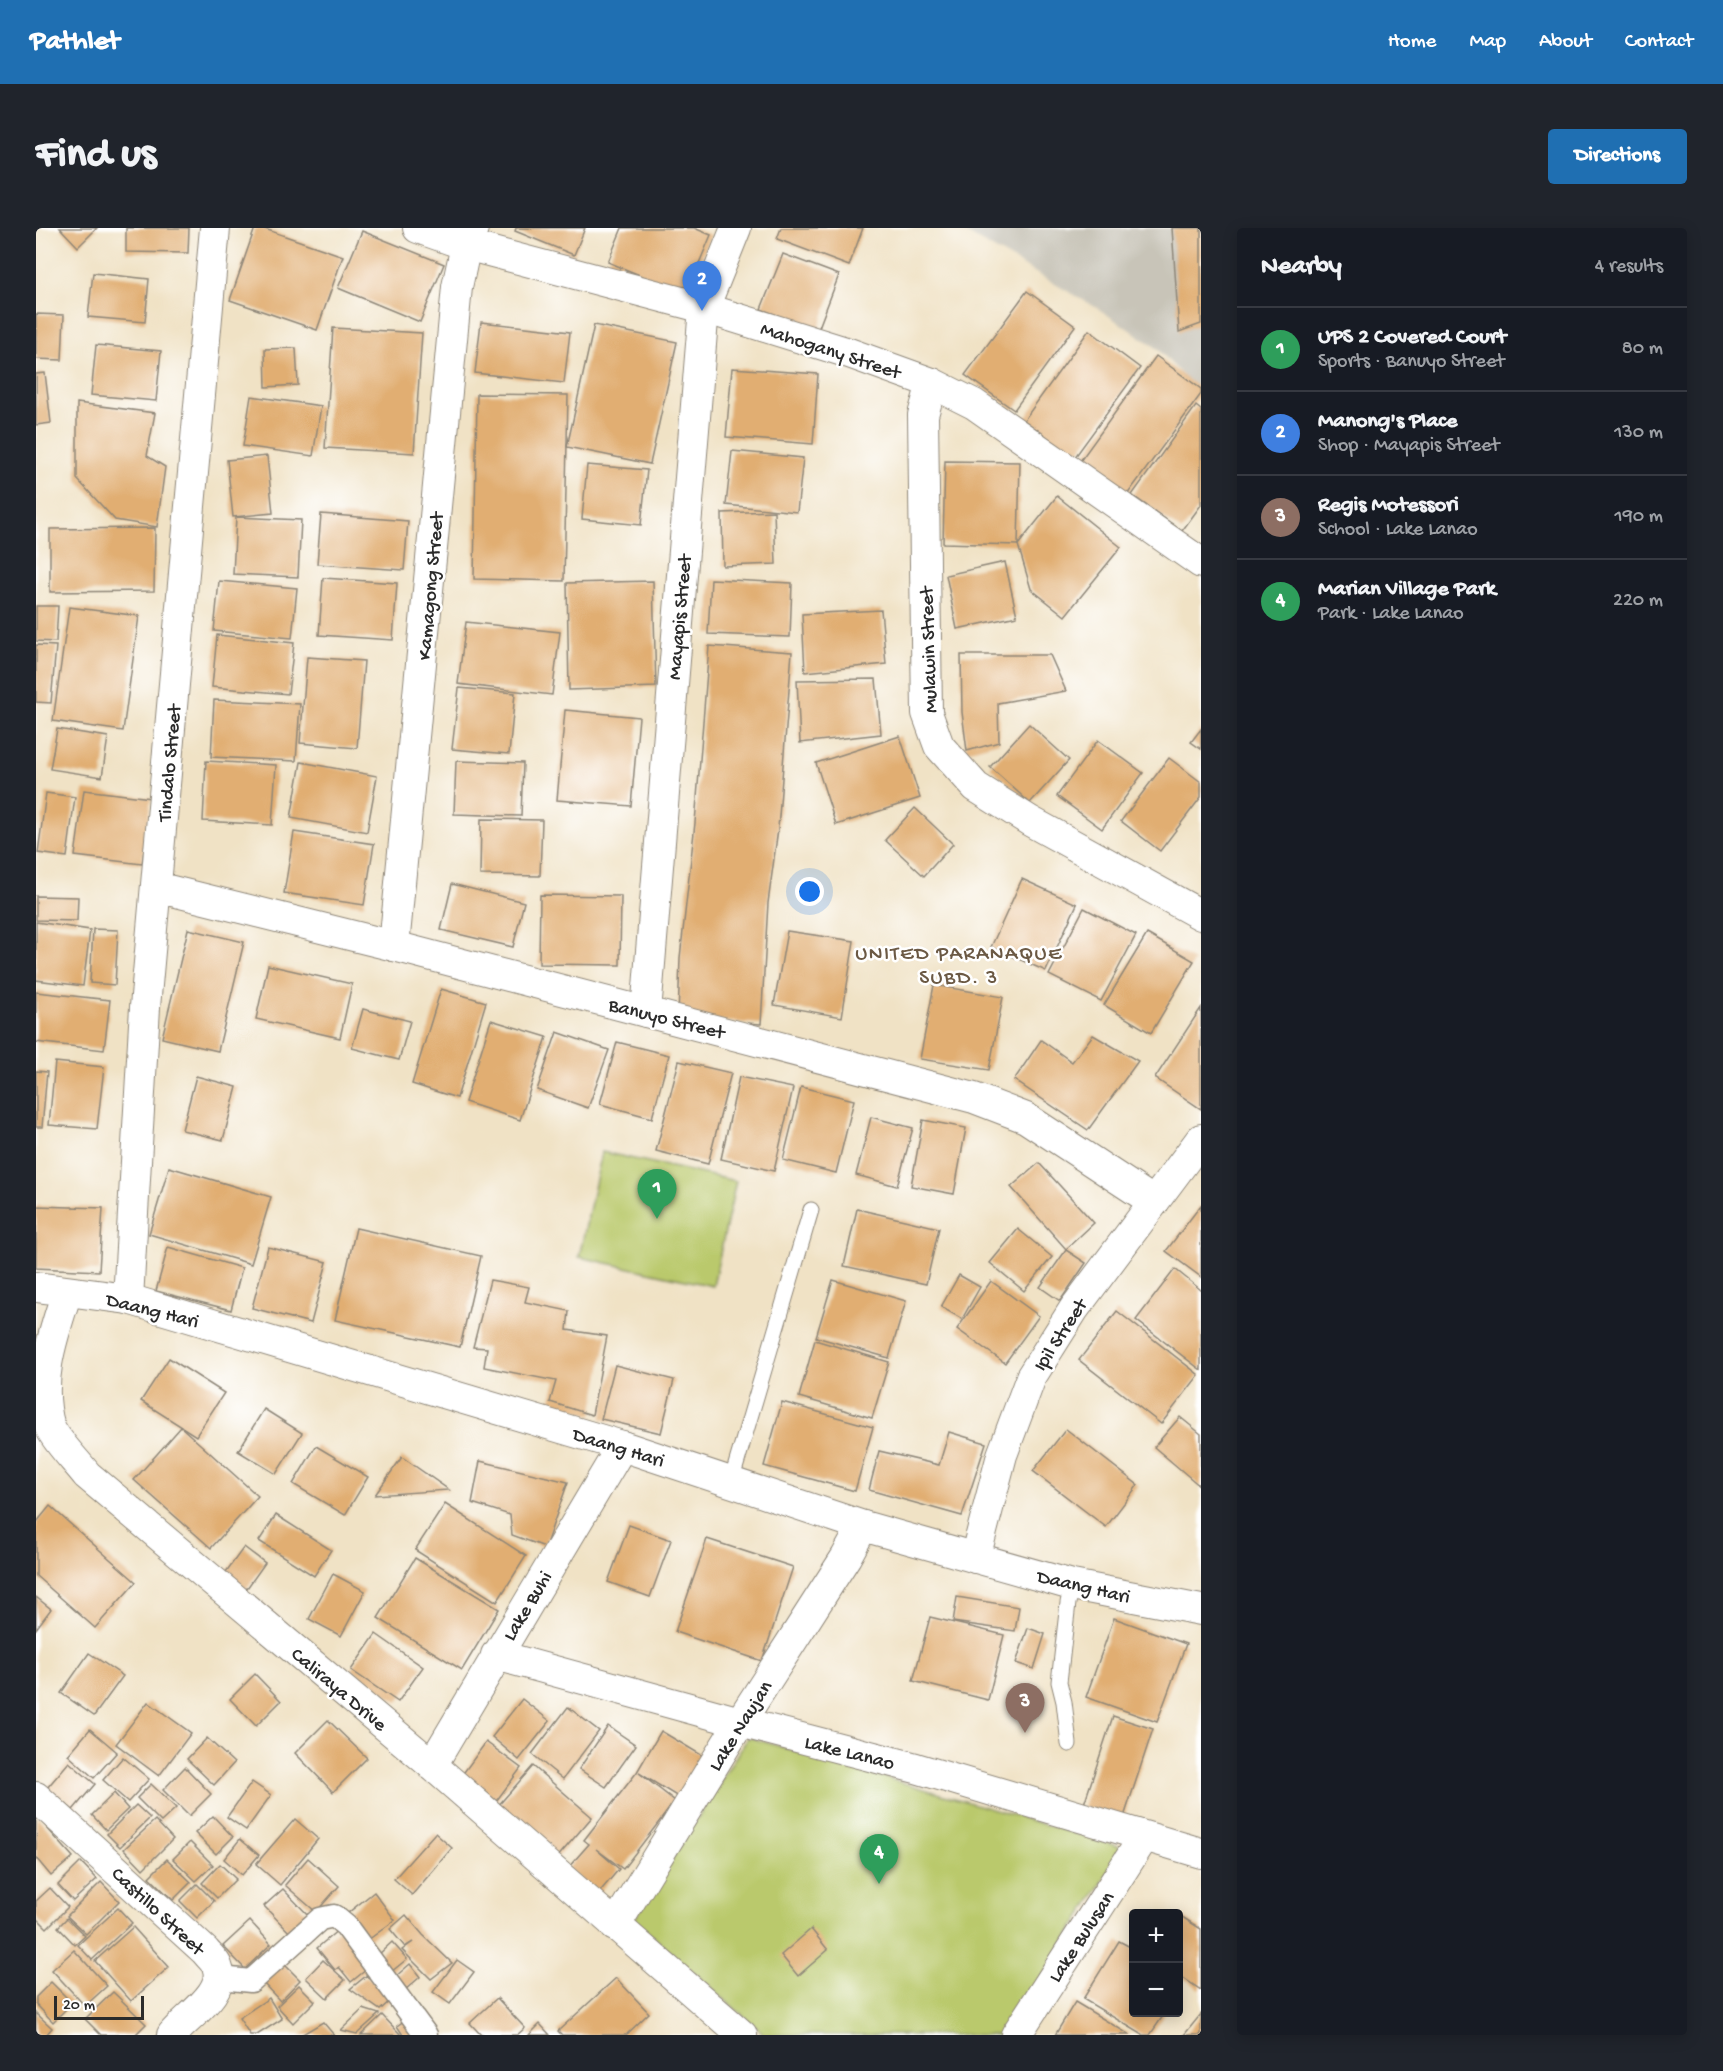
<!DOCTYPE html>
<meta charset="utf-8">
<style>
:root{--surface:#171b24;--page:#20242c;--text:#f1f3f6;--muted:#9ea1a6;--line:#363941;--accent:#1f6fb2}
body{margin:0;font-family:"Gochi Hand",sans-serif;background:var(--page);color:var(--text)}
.controls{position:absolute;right:18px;bottom:18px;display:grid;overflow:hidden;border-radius:6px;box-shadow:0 3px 15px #0003}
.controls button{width:54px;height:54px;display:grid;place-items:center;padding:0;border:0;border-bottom:2px solid var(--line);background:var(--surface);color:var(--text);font:30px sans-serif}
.scale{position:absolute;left:18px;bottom:15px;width:90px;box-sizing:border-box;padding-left:6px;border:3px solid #2b2b2b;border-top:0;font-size:16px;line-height:21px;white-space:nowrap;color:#2b2b2b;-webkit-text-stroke:4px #fff;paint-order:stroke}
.you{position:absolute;left:774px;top:664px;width:21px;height:21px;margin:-15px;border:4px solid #fff;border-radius:50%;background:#1a73e8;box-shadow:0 0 0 9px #1a73e833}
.badge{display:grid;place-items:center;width:39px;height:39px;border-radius:50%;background:var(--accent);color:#fff;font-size:20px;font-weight:700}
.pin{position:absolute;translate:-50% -50px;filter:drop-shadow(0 2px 3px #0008)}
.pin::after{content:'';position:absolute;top:32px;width:21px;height:18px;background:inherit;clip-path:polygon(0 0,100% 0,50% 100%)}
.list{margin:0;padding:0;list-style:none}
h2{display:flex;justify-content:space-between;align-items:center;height:78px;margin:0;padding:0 24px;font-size:26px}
h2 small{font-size:20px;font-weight:400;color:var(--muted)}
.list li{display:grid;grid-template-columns:39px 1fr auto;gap:18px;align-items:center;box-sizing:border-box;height:84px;padding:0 24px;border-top:2px solid var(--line)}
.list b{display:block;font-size:22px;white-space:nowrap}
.list p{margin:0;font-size:20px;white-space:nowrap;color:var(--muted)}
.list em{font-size:20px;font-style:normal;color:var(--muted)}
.map{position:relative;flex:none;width:1165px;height:1807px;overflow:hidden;border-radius:6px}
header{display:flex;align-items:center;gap:36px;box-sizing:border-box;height:84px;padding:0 30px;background:var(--accent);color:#fff}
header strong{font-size:28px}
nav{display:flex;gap:33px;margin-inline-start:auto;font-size:21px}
.intro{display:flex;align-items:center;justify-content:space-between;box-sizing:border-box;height:144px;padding:0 36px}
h1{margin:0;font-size:42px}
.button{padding:15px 27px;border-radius:6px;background:var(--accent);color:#fff;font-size:21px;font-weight:700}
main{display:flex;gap:36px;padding:0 36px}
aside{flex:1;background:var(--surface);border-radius:6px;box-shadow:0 3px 15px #0003}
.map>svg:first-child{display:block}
</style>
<header>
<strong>Pathlet</strong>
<nav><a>Home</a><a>Map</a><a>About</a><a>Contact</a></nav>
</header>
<div class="intro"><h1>Find us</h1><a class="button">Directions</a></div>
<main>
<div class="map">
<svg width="1165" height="1807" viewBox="0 0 1165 1807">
<rect width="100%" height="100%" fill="#fff"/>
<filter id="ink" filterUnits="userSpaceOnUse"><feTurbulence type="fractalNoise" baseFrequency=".0167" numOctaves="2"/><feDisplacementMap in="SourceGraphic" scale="12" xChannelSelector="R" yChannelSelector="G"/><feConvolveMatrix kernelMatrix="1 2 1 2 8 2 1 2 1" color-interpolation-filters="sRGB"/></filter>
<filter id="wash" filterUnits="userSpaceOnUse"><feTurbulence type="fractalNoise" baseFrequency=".008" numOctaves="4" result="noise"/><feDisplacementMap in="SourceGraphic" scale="24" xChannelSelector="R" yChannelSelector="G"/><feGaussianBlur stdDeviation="1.35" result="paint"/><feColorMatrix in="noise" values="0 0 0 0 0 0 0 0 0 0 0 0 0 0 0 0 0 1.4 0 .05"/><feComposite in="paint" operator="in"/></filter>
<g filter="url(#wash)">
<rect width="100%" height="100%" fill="#f0e2c5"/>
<path fill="#c8c4b8" d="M921 0H1165V168L1121 120 1061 80Z"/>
<g fill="#bac96c" stroke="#727a4c" stroke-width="1.5">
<path d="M566 924 700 953 677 1058 543 1029Z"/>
<path d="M712 1509 1088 1620 970 1807H729L598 1692Z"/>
</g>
<g id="blocks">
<g fill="#e1ae72">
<path d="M24 0H61L42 19Z"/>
<path d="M90 0H153L152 25 90 24Z"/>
<path d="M219 0H226L307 28 281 102 194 72Z"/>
<path d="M480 0H549L538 27 479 3Z"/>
<path d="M586 0H658L675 7 650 66 572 34Z"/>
<path d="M745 0H827L813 38 741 11Z"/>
<path d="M1136 0H1165V96L1143 104Z"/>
<path d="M326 3 408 36 384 94 302 60Z"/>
<path d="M747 26 803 47 782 102 725 81Z"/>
<path d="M57 45 113 51 109 94 52 89Z"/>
<path d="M991 63 1039 98 978 182 929 147Z"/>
<path d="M0 86 28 87 26 132 0 131Z"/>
<path d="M445 94 534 104 528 155 439 145Z"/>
<path d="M558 97 641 114 614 236 531 219Z"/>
<path d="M297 100 386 105 378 225 289 220Z"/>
<path d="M1053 102 1104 140 1039 229 988 192Z"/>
<path d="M60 117 125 123 120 173 55 167Z"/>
<path d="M260 120 262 157 230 159 229 121Z"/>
<path d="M1120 128 1165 161V166L1091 267 1044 233Z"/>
<path d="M696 140 782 146 777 216 690 209Z"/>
<path d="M9 145 15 195 0 197V146Z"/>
<path d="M441 166 532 167 528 353 438 351Z"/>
<path d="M215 168 285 178 277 228 207 218Z"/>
<path d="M41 175 119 185 111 228 129 239 121 299 79 292 41 251Z"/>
<path d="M1160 178 1165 182V277L1146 303 1096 267Z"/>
<path d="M696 223 767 230 761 284 690 277Z"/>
<path d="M231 228 237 285 197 289 191 232Z"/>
<path d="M909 233 984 234 982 317 907 315Z"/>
<path d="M551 237 611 242 605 297 546 291Z"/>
<path d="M1021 268 1085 319 1029 388 995 361 982 317Z"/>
<path d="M738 283 740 336 687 338 686 285Z"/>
<path d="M285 286 372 293 368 342 281 336Z"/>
<path d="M200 289 265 292 262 349 197 346Z"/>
<path d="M119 300 118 363 14 364V301Z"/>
<path d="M969 334 981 388 921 401 910 347Z"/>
<path d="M287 350 361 355 357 412 283 407Z"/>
<path d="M675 351 756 355 754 409 672 406Z"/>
<path d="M183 353 261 360 256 410 178 403Z"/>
<path d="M617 353 620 459 533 462 531 355Z"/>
<path d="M0 378H22L20 414 0 413Z"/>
<path d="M33 379 103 388 87 503 17 493Z"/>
<path d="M845 382 850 436 769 444 766 386Z"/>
<path d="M430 394 524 404 516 467 422 456Z"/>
<path d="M181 407 258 415 252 466 176 459Z"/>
<path d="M0 417 20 418 15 475 0 474Z"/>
<path d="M673 418 756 424 742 601 732 675 725 796 642 790 644 730 659 595Z"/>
<path d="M925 427H1014L1030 463 962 475 963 514 931 523 926 484Z"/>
<path d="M271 429 328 433 321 520 264 515Z"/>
<path d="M840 451 845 506 764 515 761 452Z"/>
<path d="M423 460 479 465 473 526 416 521Z"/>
<path d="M178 472 264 476 260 533 175 529Z"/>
<path d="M529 482 603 489 595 578 521 572Z"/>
<path d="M993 496 1033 532 994 575 954 539Z"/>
<path d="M21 501 72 509 66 549 14 541Z"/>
<path d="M1165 501V521L1155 514Z"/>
<path d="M864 508 884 570 800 597 780 535Z"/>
<path d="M1062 512 1107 545 1066 601 1021 568Z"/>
<path d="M1133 530 1165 554V569L1124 623 1085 593Z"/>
<path d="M170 533 240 537 236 597 167 593Z"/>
<path d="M420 533 487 535 485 588 418 586Z"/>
<path d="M265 534 341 548 331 604 255 590Z"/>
<path d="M48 562 115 570 106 636 39 628Z"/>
<path d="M10 565 39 569 31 629 2 625Z"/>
<path d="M879 580 917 616 888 648 849 612Z"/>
<path d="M445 591 506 592 504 648 444 647Z"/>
<path d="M258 604 338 616 328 677 248 665Z"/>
<path d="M986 651 1041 676 1010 743 955 719Z"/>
<path d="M416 656 488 674 477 719 405 702Z"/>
<path d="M504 667 585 668 584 737 503 736Z"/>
<path d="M0 668 42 669 41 693 0 692Z"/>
<path d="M1048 680 1100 707 1065 773 1013 747Z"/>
<path d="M0 694 54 702 47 758 0 752Z"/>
<path d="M57 701 82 702 79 757 54 755Z"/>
<path d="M152 701 208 714 182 823 126 810Z"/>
<path d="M751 703 818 713 806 789 738 777Z"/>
<path d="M1111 706 1158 733 1115 805 1068 777Z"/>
<path d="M232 737 316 756 304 810 220 791Z"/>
<path d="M898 757 967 769 953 842 884 831Z"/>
<path d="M405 761 450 774 421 870 376 856Z"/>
<path d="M0 764 74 772 68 822 0 814Z"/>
<path d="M1165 780V881L1119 850Z"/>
<path d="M327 781 374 793 363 832 316 820Z"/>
<path d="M455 792 511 809 484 892 429 874Z"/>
<path d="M521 804 573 822 552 880 501 862Z"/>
<path d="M1057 807 1102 833 1052 902 978 852 1005 812 1036 834Z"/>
<path d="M581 814 633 827 616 890 564 876Z"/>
<path d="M643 833 695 845 672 936 620 923Z"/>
<path d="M19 834 68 839 61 901 13 897Z"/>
<path d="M0 843 11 844 6 899H0Z"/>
<path d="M160 848 201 859 187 912 146 902Z"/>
<path d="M703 849 757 860 738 943 685 931Z"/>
<path d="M765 859 818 872 800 945 747 932Z"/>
<path d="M835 889 877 900 861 958 820 947Z"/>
<path d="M887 892 930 900 918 966 875 958Z"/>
<path d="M1003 935 1058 995 1030 1021 975 959Z"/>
<path d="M133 939 235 969 215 1036 113 1006Z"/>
<path d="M1165 977V1049L1130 1023Z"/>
<path d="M0 978 67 980 63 1043 0 1040Z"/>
<path d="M821 981 903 1000 890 1056 808 1038Z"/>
<path d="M320 1000 445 1028 424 1119 299 1092Z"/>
<path d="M982 1001 1016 1029 988 1063 954 1035Z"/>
<path d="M132 1019 206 1040 195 1082 120 1063Z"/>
<path d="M232 1019 291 1034 275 1095 216 1080Z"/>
<path d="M1030 1022 1050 1035 1024 1073 1004 1059Z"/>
<path d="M1139 1041 1165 1062V1142L1100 1092Z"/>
<path d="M923 1047 944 1059 926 1091 905 1079Z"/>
<path d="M454 1052 493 1059 489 1074 533 1083 531 1102 571 1108 556 1187 514 1174 520 1153 448 1139 451 1120 437 1119Z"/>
<path d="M797 1052 870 1073 853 1130 780 1109Z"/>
<path d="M955 1053 1003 1088 969 1135 921 1101Z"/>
<path d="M1081 1083 1163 1147 1125 1196 1043 1132Z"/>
<path d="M779 1112 853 1134 836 1190 763 1169Z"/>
<path d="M133 1130 188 1165 160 1208 105 1173Z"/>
<path d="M579 1137 638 1152 625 1205 565 1191Z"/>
<path d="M746 1174 837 1199 819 1263 728 1238Z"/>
<path d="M228 1181 266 1205 240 1246 202 1223Z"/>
<path d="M1144 1189 1165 1206V1259L1118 1219Z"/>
<path d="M145 1199 222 1268 175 1320 98 1252Z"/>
<path d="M1030 1201 1102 1257 1070 1299 997 1243Z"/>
<path d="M913 1204 950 1215 926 1288 833 1262 843 1223 903 1237Z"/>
<path d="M280 1218 332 1249 309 1287 257 1256Z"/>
<path d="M366 1229 413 1262 339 1267Z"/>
<path d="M444 1233 532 1254 509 1319 476 1307 474 1287 436 1275Z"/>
<path d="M409 1276 490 1328 461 1374 379 1322Z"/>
<path d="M14 1278 100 1354 59 1400 0 1348V1295Z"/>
<path d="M240 1287 295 1322 278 1348 223 1313Z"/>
<path d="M593 1297 635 1312 614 1369 572 1354Z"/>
<path d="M671 1311 757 1339 726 1433 639 1404Z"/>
<path d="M208 1319 229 1335 209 1363 187 1348Z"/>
<path d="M379 1330 463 1381 426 1442 342 1390Z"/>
<path d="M297 1346 329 1363 305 1408 273 1391Z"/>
<path d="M0 1369 15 1381 0 1401Z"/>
<path d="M921 1369 983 1379 979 1403 917 1394Z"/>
<path d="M894 1389 968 1407 952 1472 877 1453Z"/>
<path d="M1078 1390 1150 1416 1121 1494 1050 1469Z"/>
<path d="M992 1400 1009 1406 998 1441 980 1435Z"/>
<path d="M340 1406 387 1439 362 1474 315 1442Z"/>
<path d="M53 1425 87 1448 58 1488 25 1465Z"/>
<path d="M219 1446 245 1473 220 1498 194 1471Z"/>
<path d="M486 1471 514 1493 483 1532 456 1509Z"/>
<path d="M112 1474 155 1505 123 1548 80 1516Z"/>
<path d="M532 1479 563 1503 527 1551 496 1526Z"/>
<path d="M1077 1488 1117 1501 1087 1592 1047 1579Z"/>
<path d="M292 1492 331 1530 297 1564 259 1525Z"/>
<path d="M572 1498 600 1517 570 1559 543 1541Z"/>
<path d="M54 1501 81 1524 58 1550 32 1527Z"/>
<path d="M625 1503 667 1528 642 1569 603 1545 639 1573 587 1641 560 1621 583 1641 561 1667 531 1641 553 1616 548 1612 601 1544Z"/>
<path d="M171 1510 198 1535 178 1557 151 1531Z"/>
<path d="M450 1514 485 1540 455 1580 420 1555Z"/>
<path d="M87 1529 113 1551 92 1574 67 1552Z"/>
<path d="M33 1534 59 1556 37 1582 11 1560Z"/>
<path d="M497 1538 556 1589 520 1631 461 1579Z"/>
<path d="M149 1539 175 1566 153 1588 127 1562Z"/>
<path d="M216 1554 235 1567 210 1602 191 1589Z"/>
<path d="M115 1556 140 1580 125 1594 101 1570Z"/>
<path d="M78 1565 92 1581 70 1602 56 1587Z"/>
<path d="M100 1577 114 1590 84 1619 71 1606Z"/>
<path d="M177 1588 197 1609 180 1626 159 1605Z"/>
<path d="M2 1590 37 1629 15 1648 0 1630V1592Z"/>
<path d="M259 1591 282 1611 244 1657 220 1636Z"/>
<path d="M119 1592 137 1611 107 1641 88 1621Z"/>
<path d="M399 1605 416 1620 376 1667 358 1651Z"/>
<path d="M204 1611 223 1627 206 1647 188 1631Z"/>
<path d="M154 1614 177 1637 160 1653 137 1631Z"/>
<path d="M272 1630 303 1658 280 1684 249 1657Z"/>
<path d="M131 1631 155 1654 137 1672 113 1649Z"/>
<path d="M45 1634 61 1651 37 1673 22 1657Z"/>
<path d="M184 1636 200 1651 181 1670 166 1655Z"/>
<path d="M65 1654 83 1673 50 1706 31 1688Z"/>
<path d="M161 1656 178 1673 161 1690 144 1673Z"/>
<path d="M14 1660 32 1679 11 1700 0 1689V1673Z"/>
<path d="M247 1661 274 1689 255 1706 228 1678Z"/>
<path d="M338 1664 359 1692 332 1712 312 1685Z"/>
<path d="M82 1680 96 1695 56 1732 42 1717Z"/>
<path d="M370 1687 387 1707 416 1735 395 1751 366 1722 377 1714 369 1719 354 1701Z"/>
<path d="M1143 1687 1165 1701V1762L1143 1747Z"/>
<path d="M31 1690 49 1708 39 1717 22 1699Z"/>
<path d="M214 1693 235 1716 209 1741 187 1718Z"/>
<path d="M97 1699 133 1739 95 1773 59 1733Z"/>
<path d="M303 1701 336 1737 315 1754 303 1739 299 1742 281 1720Z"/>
<path d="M775 1701 792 1722 762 1748 745 1727Z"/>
<path d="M1083 1713 1098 1721V1784L1129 1785 1114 1807H1107L1047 1771Z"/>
<path d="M356 1714 371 1731 355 1744 341 1728Z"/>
<path d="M38 1722 71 1758 49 1778 16 1742Z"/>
<path d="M287 1732 309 1752 291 1770 270 1750Z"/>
<path d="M421 1732 438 1744 414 1776 397 1764Z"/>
<path d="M247 1735 264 1752 244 1773 227 1755Z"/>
<path d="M374 1736 384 1749 369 1762 359 1749Z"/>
<path d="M330 1748 359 1768 344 1782 314 1761Z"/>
<path d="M580 1750 613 1785 590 1807H526L522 1803Z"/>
<path d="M15 1754 36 1775 17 1794 0 1776V1769Z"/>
<path d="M263 1757 279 1773 257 1795 241 1778Z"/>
<path d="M77 1764 110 1796 99 1807H65L49 1791Z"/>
<path d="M233 1770 246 1791 221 1807H214L203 1790Z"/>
<path d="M461 1770 489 1800 481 1807H445L434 1795Z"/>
<path d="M1039 1774 1094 1807H1019Z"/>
<path d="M327 1781 343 1786 321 1806 305 1802Z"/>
<path d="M0 1785 16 1800 10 1807H0Z"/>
<path d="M1165 1786V1807H1148Z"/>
<path d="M346 1787 365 1807H325Z"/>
<path d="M376 1787 390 1807H367L361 1798Z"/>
<path d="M287 1794 298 1807H265Z"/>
<path d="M504 1796 514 1807H493Z"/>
</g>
</g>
</g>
<g filter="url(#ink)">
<use href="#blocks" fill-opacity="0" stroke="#8e8678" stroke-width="1.5"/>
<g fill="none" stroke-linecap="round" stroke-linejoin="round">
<defs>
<g id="service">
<path d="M695 1254 775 982"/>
<path d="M1033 1516 1028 1474 1023 1454 1032 1375 1036 1357"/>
</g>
<path id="pedestrian" d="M184 1750 215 1753 284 1691 298 1688 310 1698 390 1807"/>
<g id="minor">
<path d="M382 0 430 17 668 80 813 125 896 155 938 176 1165 335"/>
<path d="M896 155 887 187 891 485 903 518 940 559 994 593 1165 687"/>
<path d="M120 659 358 718 938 870 990 890 1118 974"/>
<path d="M358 718 421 59 430 17 437 0"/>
<path d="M610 784 668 80 700 0"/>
<path d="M0 1059 92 1071 586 1218 827 1298 1036 1357 1165 1382"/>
<path d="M31 1064C17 1107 0 1154 14 1199 20 1213 41 1234 51 1247L396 1537 706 1807"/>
<path d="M92 1071 109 779 179 0"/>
<path d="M939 1330 966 1227 995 1149 1038 1081 1165 911"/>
<path d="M460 1427 704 1494 880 1540 1165 1625"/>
<path d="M396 1537 586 1218"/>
<path d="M0 1569 169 1723C173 1728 179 1733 181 1738 192 1764 150 1789 136 1807"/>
<path d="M579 1698 704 1494 810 1329 827 1298"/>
<path d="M980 1807 1108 1609"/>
</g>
</defs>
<use href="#service" stroke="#8e8678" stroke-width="17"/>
<use href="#pedestrian" stroke="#8e8678" stroke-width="25"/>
<use href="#minor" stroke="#8e8678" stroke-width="32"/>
<use href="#service" stroke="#fff" stroke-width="15"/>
<use href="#pedestrian" stroke="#fff" stroke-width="22"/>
<use href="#minor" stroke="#fff" stroke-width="30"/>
</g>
</g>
<g text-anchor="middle" stroke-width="5" stroke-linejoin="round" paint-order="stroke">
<g font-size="20" fill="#2b2b2b" stroke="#fff">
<text transform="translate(795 121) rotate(18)" y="7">Mahogany Street</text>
<text transform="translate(393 358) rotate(-85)" y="7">Kamagong Street</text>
<text transform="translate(642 389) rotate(-85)" y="7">Mayapis Street</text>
<text transform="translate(891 422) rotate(-92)" y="7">Mulawin Street</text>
<text transform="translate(132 535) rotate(-85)" y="7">Tindalo Street</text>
<text transform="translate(631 789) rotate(14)" y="7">Banuyo Street</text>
<text transform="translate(117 1081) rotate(14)" y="7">Daang Hari</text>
<text transform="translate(1023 1106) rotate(-57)" y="7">Ipil Street</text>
<text transform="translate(583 1218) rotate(17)" y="7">Daang Hari</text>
<text transform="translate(1048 1357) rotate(13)" y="7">Daang Hari</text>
<text transform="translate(490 1377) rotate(-59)" y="7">Lake Buhi</text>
<text transform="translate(304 1460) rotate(40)" y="7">Caliraya Drive</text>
<text transform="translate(703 1497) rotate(-58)" y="7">Lake Naujan</text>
<text transform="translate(814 1523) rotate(14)" y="7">Lake Lanao</text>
<text transform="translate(123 1682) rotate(43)" y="7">Castillo Street</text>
<text transform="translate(1044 1708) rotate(-57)" y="7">Lake Bulusan</text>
</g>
<g font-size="21" letter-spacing="1.5" fill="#6b5944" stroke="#fff">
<text x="923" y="731">UNITED PARANAQUE<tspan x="923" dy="24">SUBD. 3</tspan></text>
</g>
</g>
</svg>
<div class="controls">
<button>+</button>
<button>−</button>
</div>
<div class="scale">20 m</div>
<div class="you"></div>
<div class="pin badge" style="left:621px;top:991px;background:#2e9e5b">1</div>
<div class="pin badge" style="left:666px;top:83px;background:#3f7fe0">2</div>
<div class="pin badge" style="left:989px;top:1505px;background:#8d6e63">3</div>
<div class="pin badge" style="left:843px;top:1656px;background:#2e9e5b">4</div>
</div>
<aside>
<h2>Nearby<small>4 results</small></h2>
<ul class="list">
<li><span class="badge" style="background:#2e9e5b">1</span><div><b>UPS 2 Covered Court</b><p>Sports · Banuyo Street</p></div><em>80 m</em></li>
<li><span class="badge" style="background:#3f7fe0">2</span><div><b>Manong's Place</b><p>Shop · Mayapis Street</p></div><em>130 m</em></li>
<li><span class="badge" style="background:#8d6e63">3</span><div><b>Regis Motessori</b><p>School · Lake Lanao</p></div><em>190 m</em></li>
<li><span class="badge" style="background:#2e9e5b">4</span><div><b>Marian Village Park</b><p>Park · Lake Lanao</p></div><em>220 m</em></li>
</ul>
</aside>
</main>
